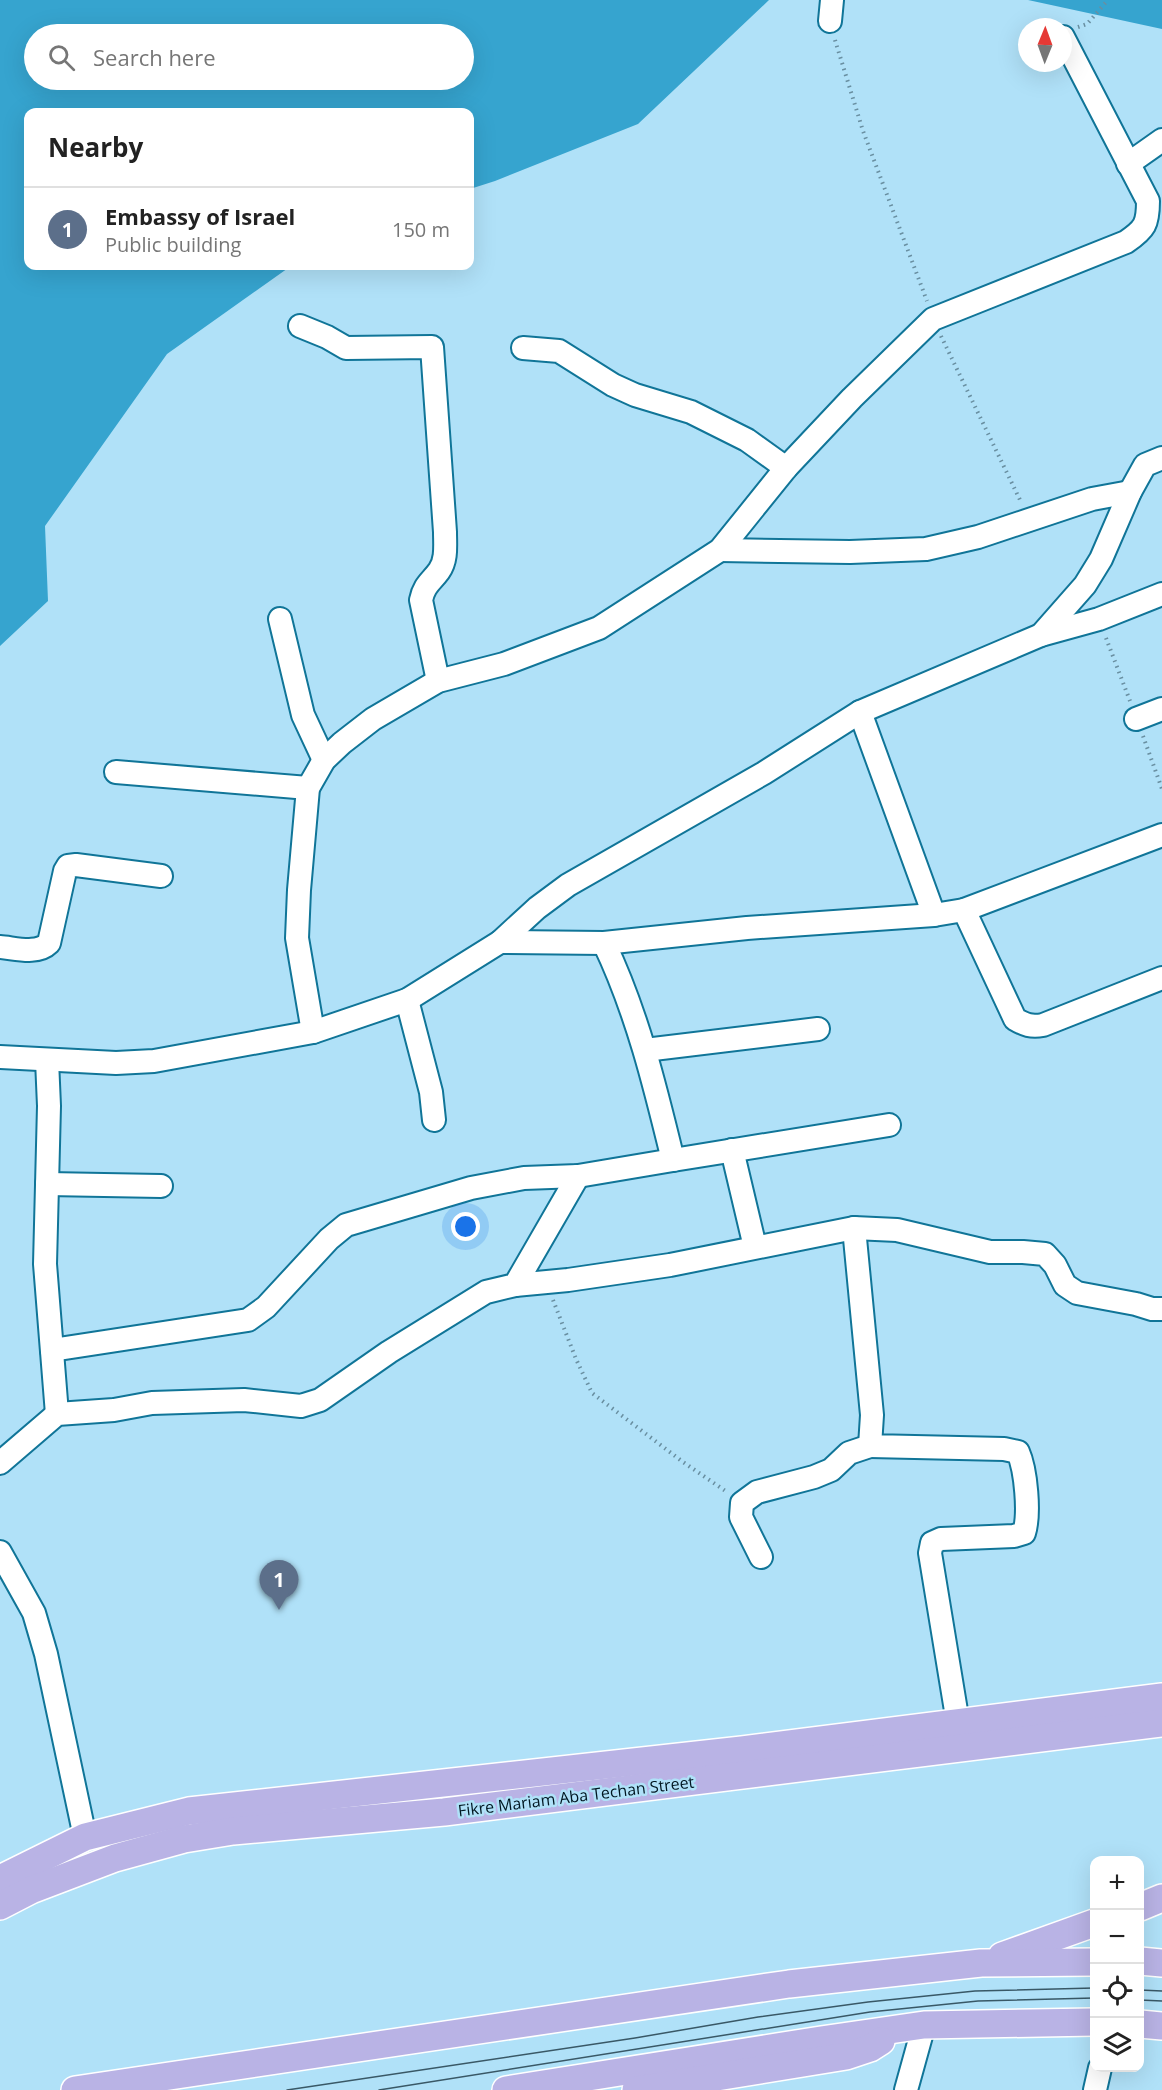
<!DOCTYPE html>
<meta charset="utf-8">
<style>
:root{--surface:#fff;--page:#f6f6f6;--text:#222;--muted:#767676;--line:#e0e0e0;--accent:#8d471e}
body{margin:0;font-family:"Open Sans",sans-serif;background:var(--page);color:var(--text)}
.controls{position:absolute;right:18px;bottom:18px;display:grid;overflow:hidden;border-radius:12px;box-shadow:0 6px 24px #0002}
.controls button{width:54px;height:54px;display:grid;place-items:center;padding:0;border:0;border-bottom:2px solid var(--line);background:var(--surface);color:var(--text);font:30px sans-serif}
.compass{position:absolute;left:1018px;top:18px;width:54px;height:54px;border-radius:50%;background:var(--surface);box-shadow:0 6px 24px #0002;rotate:1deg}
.you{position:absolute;left:466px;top:1227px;width:21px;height:21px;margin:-15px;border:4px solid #fff;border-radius:50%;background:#1a73e8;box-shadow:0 0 0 9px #1a73e833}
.badge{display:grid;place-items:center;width:39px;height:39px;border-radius:50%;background:var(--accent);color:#fff;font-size:20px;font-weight:700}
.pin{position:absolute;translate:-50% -50px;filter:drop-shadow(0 2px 3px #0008)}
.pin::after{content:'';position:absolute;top:32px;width:21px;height:18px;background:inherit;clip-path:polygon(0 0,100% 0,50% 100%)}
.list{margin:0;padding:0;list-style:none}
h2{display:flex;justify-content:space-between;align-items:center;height:78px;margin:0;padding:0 24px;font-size:26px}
h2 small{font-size:20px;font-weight:400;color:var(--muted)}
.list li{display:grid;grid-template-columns:39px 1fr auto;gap:18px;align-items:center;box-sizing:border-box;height:84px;padding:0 24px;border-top:2px solid var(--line)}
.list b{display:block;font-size:22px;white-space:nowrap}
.list p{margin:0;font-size:20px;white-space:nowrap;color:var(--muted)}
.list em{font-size:20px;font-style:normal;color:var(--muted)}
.icon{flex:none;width:33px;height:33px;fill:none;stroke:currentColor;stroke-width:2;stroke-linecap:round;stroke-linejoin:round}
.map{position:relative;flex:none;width:1162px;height:2090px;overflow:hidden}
.search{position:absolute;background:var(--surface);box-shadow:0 6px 24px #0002;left:24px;top:24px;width:450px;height:66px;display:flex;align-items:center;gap:15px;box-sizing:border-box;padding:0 21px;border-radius:33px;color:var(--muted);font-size:22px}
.panel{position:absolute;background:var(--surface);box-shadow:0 6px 24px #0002;left:24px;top:108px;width:450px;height:162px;border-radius:12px}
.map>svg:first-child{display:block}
</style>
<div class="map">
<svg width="1162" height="2090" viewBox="0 0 1162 2090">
<rect width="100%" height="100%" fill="#b0e1f8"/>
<g fill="#36a4cf" fill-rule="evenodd">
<path d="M0 0H769L638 124 495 181 470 189V112H28V266H291L167 354 45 526 48 601 0 646ZM34 34H464V80H34Z"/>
<path d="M1028 0H1162V29Z"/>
</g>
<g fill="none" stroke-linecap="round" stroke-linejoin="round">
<defs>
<g id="minor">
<path d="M830 21 832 0"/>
<path d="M1128 164 1162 140"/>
<path d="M300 326 327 337 346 348 432 347 445 532C445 545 447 560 439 571 431 582 424 585 421 600L438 681"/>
<path d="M523 348 559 351 613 385 635 395 691 412 747 440 786 468"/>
<path d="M720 550 850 552 926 549 978 537 1092 499 1130 492"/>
<path d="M280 619 303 715 324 760"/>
<path d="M1041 635 1085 585 1101 559 1130 492 1145 465 1162 458"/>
<path d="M860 712 934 915"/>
<path d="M1136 719 1162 709"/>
<path d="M116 772 308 788"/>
<path d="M964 910 1015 1019C1025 1025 1031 1027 1043 1025L1162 978"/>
<path d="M500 942 537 908 568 885 764 773 860 712 1041 635 1099 619 1162 594"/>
<path d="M0 947C15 948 37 955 49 943L65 871 68 866 76 865 161 876"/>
<path d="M407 1000 431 1092 434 1120"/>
<path d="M313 1032 297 938 299 890 308 788 324 760 342 743 373 719 438 681 504 664 599 628 720 550 786 468 852 398 933 319 1126 242C1145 229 1148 224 1148 201L1063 37"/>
<path d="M645 1050 818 1029"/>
<path d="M0 1057 116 1063 154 1061 313 1032 407 1000 500 942 604 943 747 928 934 915 964 910 1162 835"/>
<path d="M47 1060 49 1106 45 1264 57 1414"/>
<path d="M732 1150 755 1247"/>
<path d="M673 1160 889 1125"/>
<path d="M47 1184 161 1186"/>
<path d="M854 1228 872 1415 870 1446 1004 1449 1018 1452C1026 1470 1030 1514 1024 1533L1014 1536 941 1539 932 1543 930 1553 958 1723"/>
<path d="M515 1285 568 1280 670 1265 854 1228 897 1230 990 1252H1023L1045 1254 1055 1265 1065 1285 1077 1293 1136 1304 1152 1309H1162"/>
<path d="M52 1350 248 1320 266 1307 329 1239 346 1225 471 1188 524 1178 578 1176 673 1160C655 1086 637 1012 604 943"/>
<path d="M0 1463 57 1414 114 1410 152 1403 244 1400 301 1406 320 1400 389 1352 486 1292 515 1285 578 1176"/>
<path d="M0 1552 34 1613 46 1654 85 1837"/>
<path d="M761 1557 741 1517 742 1503 757 1492 814 1477 831 1470 849 1453 870 1446"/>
<path d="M906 2090 924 2025"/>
<path d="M1095 2090 1100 2068"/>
</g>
<g id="major">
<path d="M0 1879 85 1837 189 1811 742 1750 1162 1697"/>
<path d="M0 1906 31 1890 115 1858 184 1839 233 1831 444 1812 1162 1723"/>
<path d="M1140 1907 1162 1898"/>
<path d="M1002 1956 1094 1923"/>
<path d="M1140 1961 1162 1963"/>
<path d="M1140 2024 1162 2026"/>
<path d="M75 2090 789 1984 981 1963 1094 1962"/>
<path d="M506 2090 821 2040 924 2025 1094 2022"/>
<path d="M636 2090 846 2056 870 2048 881 2041"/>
</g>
</defs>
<use href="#minor" stroke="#107598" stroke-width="26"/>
<use href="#major" stroke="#fff" stroke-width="30"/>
<g stroke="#698fa1" stroke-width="4" stroke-dasharray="1.5 4.5" stroke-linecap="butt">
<path d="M1078 27 1087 24 1108 0"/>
<path d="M835 40 863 131 927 301"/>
<path d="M941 336 1021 502"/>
<path d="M1106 638 1130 701"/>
<path d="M1143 736 1162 789"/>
<path d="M553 1300 576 1359 592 1393 683 1462 727 1492"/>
</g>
<use href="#minor" stroke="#fff" stroke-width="22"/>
<use href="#major" stroke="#b9b3e5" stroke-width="27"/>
<g stroke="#395866" stroke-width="1.5">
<path d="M1140 1990 1162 1991"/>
<path d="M1140 2000 1162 2001"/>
<path d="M287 2090 635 2038 758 2017 868 2002 975 1991 1094 1988"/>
<path d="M379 2090 870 2012 978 2001 1094 1998"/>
</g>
</g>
<g text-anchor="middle" stroke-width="5" stroke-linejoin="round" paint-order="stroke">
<g font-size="16" fill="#001620" stroke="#b0e1f8">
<text transform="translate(576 1796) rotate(-7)" y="6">Fikre Mariam Aba Techan Street</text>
</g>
</g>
</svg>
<div class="controls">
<button>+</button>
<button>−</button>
<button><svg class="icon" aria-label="locate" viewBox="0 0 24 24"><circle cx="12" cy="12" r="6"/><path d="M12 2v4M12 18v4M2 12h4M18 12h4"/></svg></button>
<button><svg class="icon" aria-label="layers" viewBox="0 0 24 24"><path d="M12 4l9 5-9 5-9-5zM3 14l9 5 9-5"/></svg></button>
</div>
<svg class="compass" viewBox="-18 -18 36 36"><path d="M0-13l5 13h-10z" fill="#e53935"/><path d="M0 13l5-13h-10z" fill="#767676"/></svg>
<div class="you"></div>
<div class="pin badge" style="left:279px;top:1610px;background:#5c6f8a">1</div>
<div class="search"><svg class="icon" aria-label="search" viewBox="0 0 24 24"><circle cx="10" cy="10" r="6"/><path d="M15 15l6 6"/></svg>Search here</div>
<section class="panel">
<h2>Nearby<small></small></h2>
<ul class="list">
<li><span class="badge" style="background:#5c6f8a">1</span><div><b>Embassy of Israel</b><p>Public building</p></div><em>150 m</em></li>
</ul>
</section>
</div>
